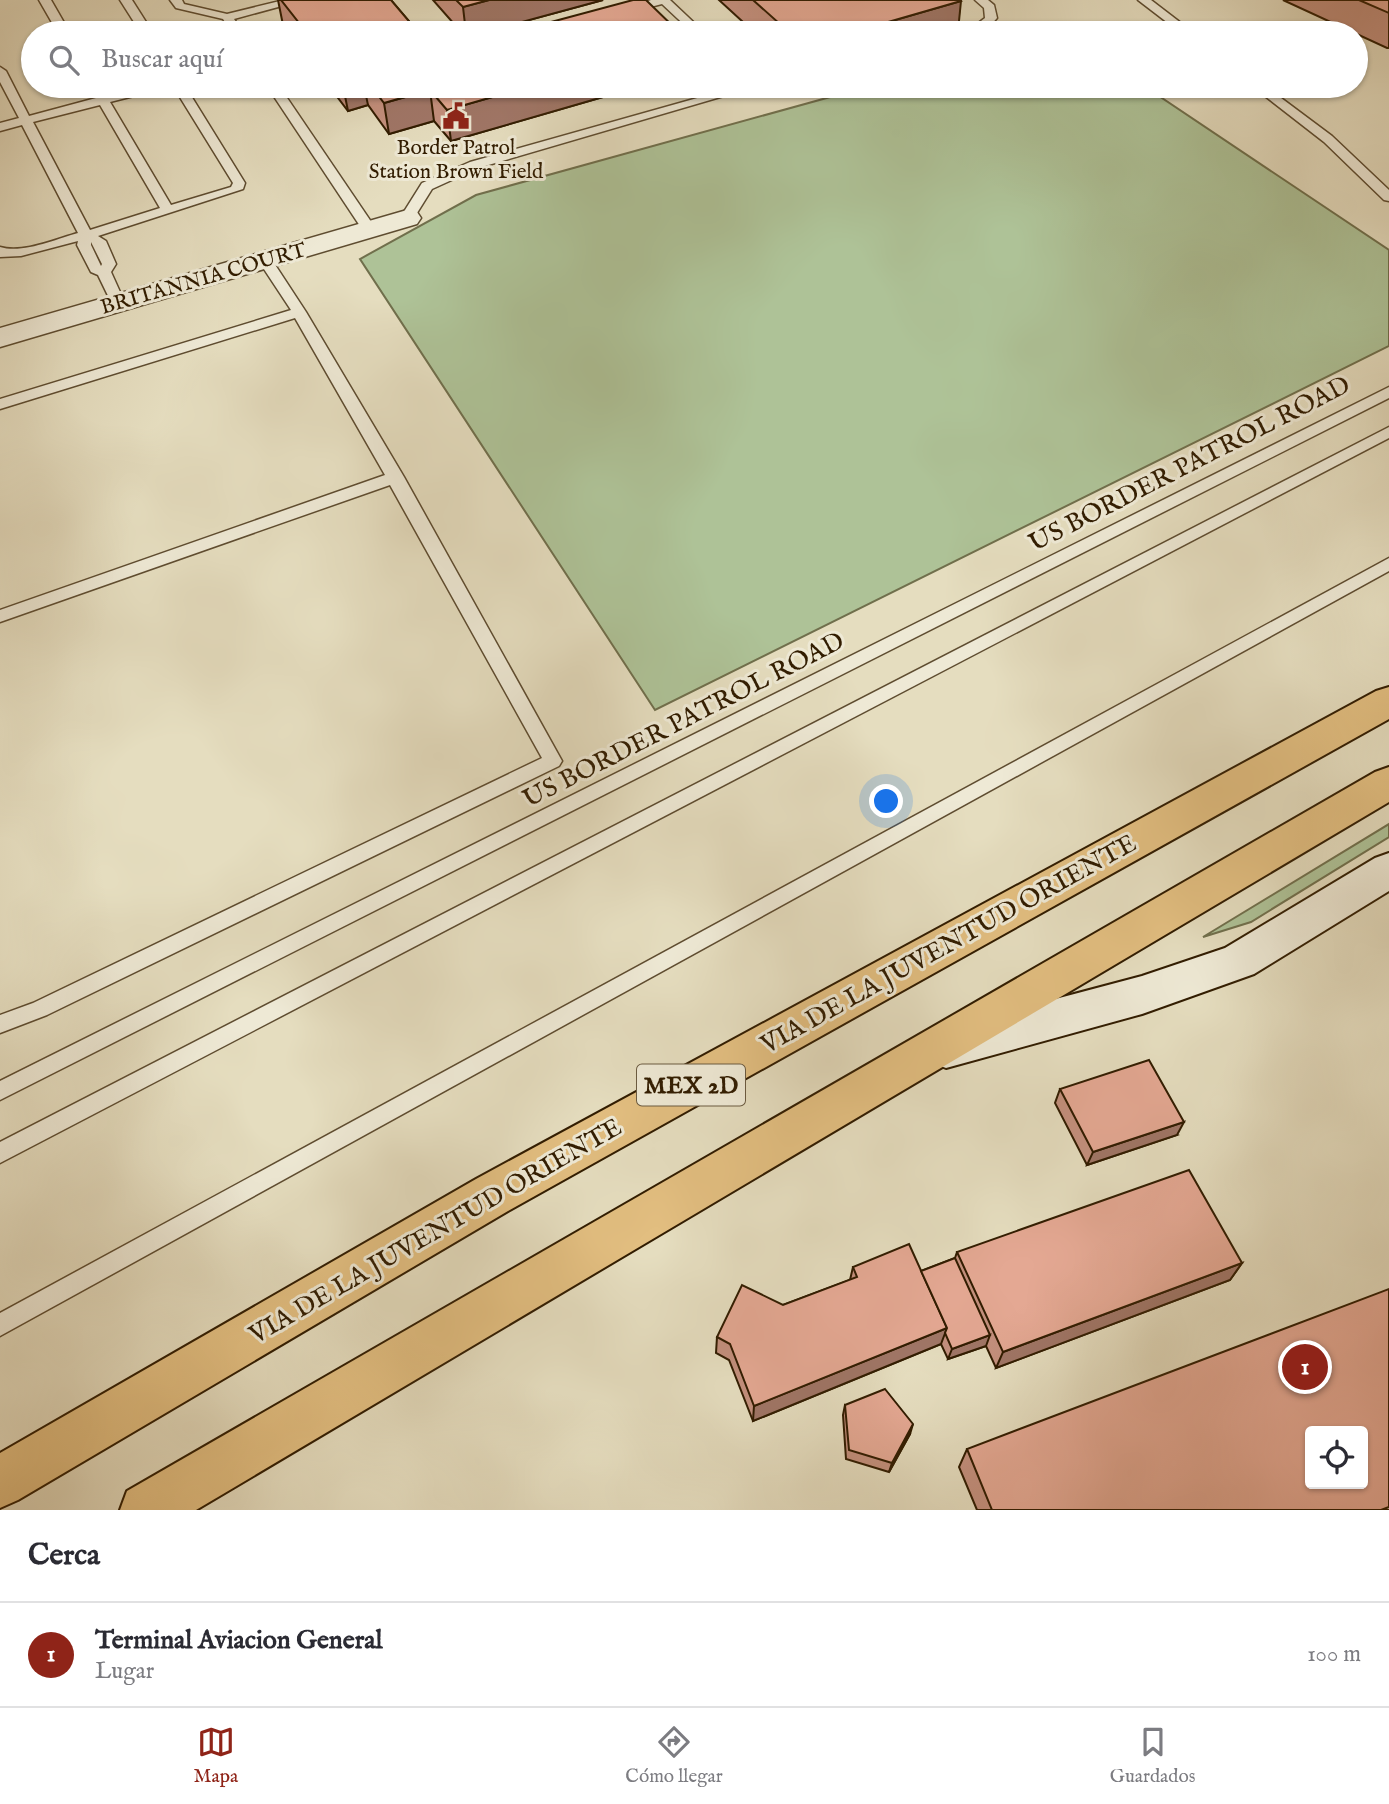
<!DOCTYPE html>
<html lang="es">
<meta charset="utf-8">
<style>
:root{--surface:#fff;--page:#f2f2f3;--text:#2b2b33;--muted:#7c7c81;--line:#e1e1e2;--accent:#8f2418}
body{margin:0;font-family:"IM FELL English",serif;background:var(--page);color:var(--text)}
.controls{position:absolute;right:21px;bottom:21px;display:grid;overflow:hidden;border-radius:7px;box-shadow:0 2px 5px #0004}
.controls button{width:63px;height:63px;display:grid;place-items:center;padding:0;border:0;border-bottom:2px solid var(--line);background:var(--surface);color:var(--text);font:35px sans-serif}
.you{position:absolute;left:887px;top:802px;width:24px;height:24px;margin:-18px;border:5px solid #fff;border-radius:50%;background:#1a73e8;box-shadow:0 0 0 10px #1a73e833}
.badge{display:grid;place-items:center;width:46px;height:46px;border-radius:50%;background:var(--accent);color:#fff;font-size:23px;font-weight:700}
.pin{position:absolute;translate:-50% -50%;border:4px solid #fff;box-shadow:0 2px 7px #0006}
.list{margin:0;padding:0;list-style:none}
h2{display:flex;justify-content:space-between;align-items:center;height:91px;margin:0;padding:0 28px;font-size:30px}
h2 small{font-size:23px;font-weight:400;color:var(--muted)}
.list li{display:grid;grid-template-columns:46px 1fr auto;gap:21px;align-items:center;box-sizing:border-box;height:105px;padding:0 28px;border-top:2px solid var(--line)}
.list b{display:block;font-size:26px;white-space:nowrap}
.list p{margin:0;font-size:23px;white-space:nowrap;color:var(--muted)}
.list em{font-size:23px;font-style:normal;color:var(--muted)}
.icon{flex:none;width:38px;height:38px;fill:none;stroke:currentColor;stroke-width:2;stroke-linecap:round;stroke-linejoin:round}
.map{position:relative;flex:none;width:1389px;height:1510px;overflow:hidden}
.search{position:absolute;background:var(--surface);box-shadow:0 2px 5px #0004;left:21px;right:21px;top:21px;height:77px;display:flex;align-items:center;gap:18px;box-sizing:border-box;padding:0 24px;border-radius:38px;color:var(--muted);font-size:26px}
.sheet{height:196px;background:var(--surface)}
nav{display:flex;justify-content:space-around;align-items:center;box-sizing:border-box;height:98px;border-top:2px solid var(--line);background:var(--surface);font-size:19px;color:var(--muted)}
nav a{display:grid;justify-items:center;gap:4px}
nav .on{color:var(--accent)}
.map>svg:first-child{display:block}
</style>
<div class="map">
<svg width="1389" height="1510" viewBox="0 0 1389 1510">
<rect width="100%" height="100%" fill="#e5ddbf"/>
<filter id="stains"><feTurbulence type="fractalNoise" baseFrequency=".00286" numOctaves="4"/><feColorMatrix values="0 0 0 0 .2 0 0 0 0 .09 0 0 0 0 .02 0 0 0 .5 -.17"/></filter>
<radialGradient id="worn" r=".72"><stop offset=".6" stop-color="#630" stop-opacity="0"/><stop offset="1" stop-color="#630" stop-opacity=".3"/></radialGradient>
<g fill="#aec297" stroke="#706f4c" stroke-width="2">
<path d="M870 86H1144L1389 250V346L655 710 360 259 476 195Z"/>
<path d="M1389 824V837L1251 922 1203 937Z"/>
</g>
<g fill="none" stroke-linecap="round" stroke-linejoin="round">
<defs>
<g id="service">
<path d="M39 0H51L70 33H58Z"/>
<path d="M120 0H132L153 33H141Z"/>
<path d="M170 0H182L184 4 227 14 284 0H304L234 19 244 33H232L223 19 176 8Z"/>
<path d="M651 0H670L705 33H693L662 4 627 13 621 10Z"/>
<path d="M975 0H988L994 5 997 18C987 30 980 33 965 33L985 18 984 8Z"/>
<path d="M1138 0H1151L1194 33H1181Z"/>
<path d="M0 67 6 71 29 116 96 98 89 86H101L107 96 145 86H164L162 89 110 102 171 205 231 187 233 183 173 86H185L245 183 243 189 98 236 106 241 116 264 111 272 125 303 123 306H113L98 275 91 272 77 245 78 241 21 256 0 257V247C23 254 56 239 78 233L22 125 0 131V123L19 118 0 82ZM100 105 160 208 90 230 33 122ZM91 242 102 264 101 266 91 245Z"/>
<path d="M267 86H279L376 229 374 232H364Z"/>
<path d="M740 86H758L478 168 432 189 412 221 407 222 400 218 422 183 470 162Z"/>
<path d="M777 86H804C798 92 783 92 777 86Z"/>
<path d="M1252 86H1265L1332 136 1389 190V201L1384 200 1324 142Z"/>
<path d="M265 256 270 257 306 312 404 477 562 761 559 766 47 1015 0 1033V1015L33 1003 542 758 390 485 0 622V610L385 475 295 318 0 409V399L291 310 258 260Z"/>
<path d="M1389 387V398L0 1100V1081Z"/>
<path d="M1389 427V438L0 1163V1142Z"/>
<path d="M1389 558V571L0 1336V1313Z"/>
</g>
<path id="minor" d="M407 210 417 212 421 218 417 224 0 347V328Z"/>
<path id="secondary" d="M1389 853V891L1254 974 1142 1014 946 1068 930 1062 924 1048 930 1034 946 1028 1142 976 1225 948 1375 858Z"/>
<g id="trunk">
<path d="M1389 687V719L508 1211 18 1500 0 1508V1453L476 1179 1376 691Z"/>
<path d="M1389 767V802L196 1510H120L127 1491 1375 772Z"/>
</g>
</defs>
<use href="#service" stroke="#5e4c30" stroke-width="3"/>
<use href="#minor" stroke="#5e4c30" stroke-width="3"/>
<use href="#secondary" stroke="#311c00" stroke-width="4"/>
<use href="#trunk" stroke="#311c00" stroke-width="4"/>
<use href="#service" fill="#eee9d5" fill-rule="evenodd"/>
<use href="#minor" fill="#eee9d5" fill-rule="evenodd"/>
<use href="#secondary" fill="#eee9d5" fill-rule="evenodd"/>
<use href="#trunk" fill="#e2be80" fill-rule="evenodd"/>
</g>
<g fill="#c4907e" stroke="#311c00" stroke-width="2">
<path d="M278 0H391L419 33H289L283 25Z"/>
<path d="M433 0H603L481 33H462Z"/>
<path d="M719 0H960L958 31 950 33H755Z"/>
<path d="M1283 0H1389V48H1387Z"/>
<path d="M329 86H641L451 141 434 121 389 134 368 105 348 111Z"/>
<path d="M1060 1089 1177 1135 1087 1165 1055 1103Z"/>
<path d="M957 1252 1242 1263 1230 1280 996 1368 986 1346 948 1359 941 1344 753 1421 729 1360 716 1353 717 1337 783 1305 850 1280 853 1267 921 1271 955 1258Z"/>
<path d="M845 1405 910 1434 889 1472 846 1459 843 1415Z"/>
<path d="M967 1449 1389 1510H977L959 1467Z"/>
</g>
<g fill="#a07667" stroke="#311c00" stroke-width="2">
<path d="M489 0H603L481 33H466L463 7Z"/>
<path d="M961 1 958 31 950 33H850Z"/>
<path d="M343 86H364L368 105 348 111Z"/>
<path d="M531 86H641L451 141 447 110Z"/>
<path d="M430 90 434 121 389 134 384 103Z"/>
<path d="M1184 1122 1177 1135 1087 1165 1093 1152Z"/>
<path d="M1242 1263 1230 1280 996 1368 1003 1352Z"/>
<path d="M947 1328 941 1344 753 1421 754 1406Z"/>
<path d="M990 1335 986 1346 948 1359 952 1349Z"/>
<path d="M913 1424 910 1434 889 1472 892 1463Z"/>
</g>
<g fill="#e4a893" stroke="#311c00" stroke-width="2" fill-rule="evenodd">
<path d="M281 0H391L419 33H307Z"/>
<path d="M456 0H489L463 7Z"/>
<path d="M633 0H646L680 33H510Z"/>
<path d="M753 0H960L961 1 850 33H790Z"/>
<path d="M1359 0H1389V13Z"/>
<path d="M371 86H531L447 110 430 90 384 103Z"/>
<path d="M1149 1060 1184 1122 1093 1152 1060 1089Z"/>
<path d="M1189 1170 1242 1263 1003 1352 957 1252Z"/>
<path d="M909 1244 947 1328 754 1406 730 1344 717 1337 742 1285 783 1305 857 1277 853 1267Z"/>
<path d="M955 1258 990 1335 952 1349 945 1333 947 1328 921 1271Z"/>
<path d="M1389 1289V1507L1381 1510H991H992L967 1449ZM1310 1431H1363V1484H1310Z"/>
<path d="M885 1389 913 1424 892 1463 849 1450 845 1405Z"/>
</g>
<defs>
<symbol id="civic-bare" viewBox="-9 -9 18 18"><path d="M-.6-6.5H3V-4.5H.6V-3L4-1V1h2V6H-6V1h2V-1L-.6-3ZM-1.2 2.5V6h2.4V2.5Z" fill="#8f2418" stroke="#eee9d5" stroke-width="2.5" paint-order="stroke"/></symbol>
</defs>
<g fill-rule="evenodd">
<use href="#civic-bare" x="437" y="97" width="38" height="38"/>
</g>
<g text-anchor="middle" stroke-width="6" stroke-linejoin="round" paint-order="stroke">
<g font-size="21" fill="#311c00" stroke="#eee9d5">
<text x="456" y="154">Border Patrol<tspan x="456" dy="24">Station Brown Field</tspan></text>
</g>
<g font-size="21" fill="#311c00" stroke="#eee9d5">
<text transform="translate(203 278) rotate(-16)" y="7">BRITANNIA COURT</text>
</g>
<rect fill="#eee9d5" stroke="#6a5a40" stroke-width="2" x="637" y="1064.5" width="108" height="41" rx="5"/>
<g font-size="24" font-weight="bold" fill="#311c00">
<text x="691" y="1093">MEX 2D</text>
</g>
<g font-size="26" fill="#311c00" stroke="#eee9d5">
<text transform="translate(1189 463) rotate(-27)" y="9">US BORDER PATROL ROAD</text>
<text transform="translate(683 719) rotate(-27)" y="9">US BORDER PATROL ROAD</text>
<text transform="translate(948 943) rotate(-29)" y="9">VIA DE LA JUVENTUD ORIENTE</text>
<text transform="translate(435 1230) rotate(-30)" y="9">VIA DE LA JUVENTUD ORIENTE</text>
</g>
</g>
<rect width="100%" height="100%" filter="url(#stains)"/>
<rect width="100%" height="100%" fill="url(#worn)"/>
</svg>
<div class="controls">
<button><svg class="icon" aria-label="locate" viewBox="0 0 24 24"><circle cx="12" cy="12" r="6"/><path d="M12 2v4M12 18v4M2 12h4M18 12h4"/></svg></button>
</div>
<div class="you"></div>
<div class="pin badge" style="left:1305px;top:1367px">1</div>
<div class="search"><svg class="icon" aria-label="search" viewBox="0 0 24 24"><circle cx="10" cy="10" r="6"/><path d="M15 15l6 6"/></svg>Buscar aquí</div>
</div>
<section class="sheet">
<h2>Cerca<small></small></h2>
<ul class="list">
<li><span class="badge">1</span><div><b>Terminal Aviacion General</b><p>Lugar</p></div><em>100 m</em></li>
</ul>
</section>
<nav>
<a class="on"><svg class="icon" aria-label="map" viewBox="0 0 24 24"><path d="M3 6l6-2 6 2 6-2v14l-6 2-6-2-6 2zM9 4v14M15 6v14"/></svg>Mapa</a>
<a><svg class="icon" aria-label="directions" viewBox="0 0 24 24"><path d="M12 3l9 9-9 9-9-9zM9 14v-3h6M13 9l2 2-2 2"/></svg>Cómo llegar</a>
<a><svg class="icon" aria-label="saved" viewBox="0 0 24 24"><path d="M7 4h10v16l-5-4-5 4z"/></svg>Guardados</a>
</nav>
